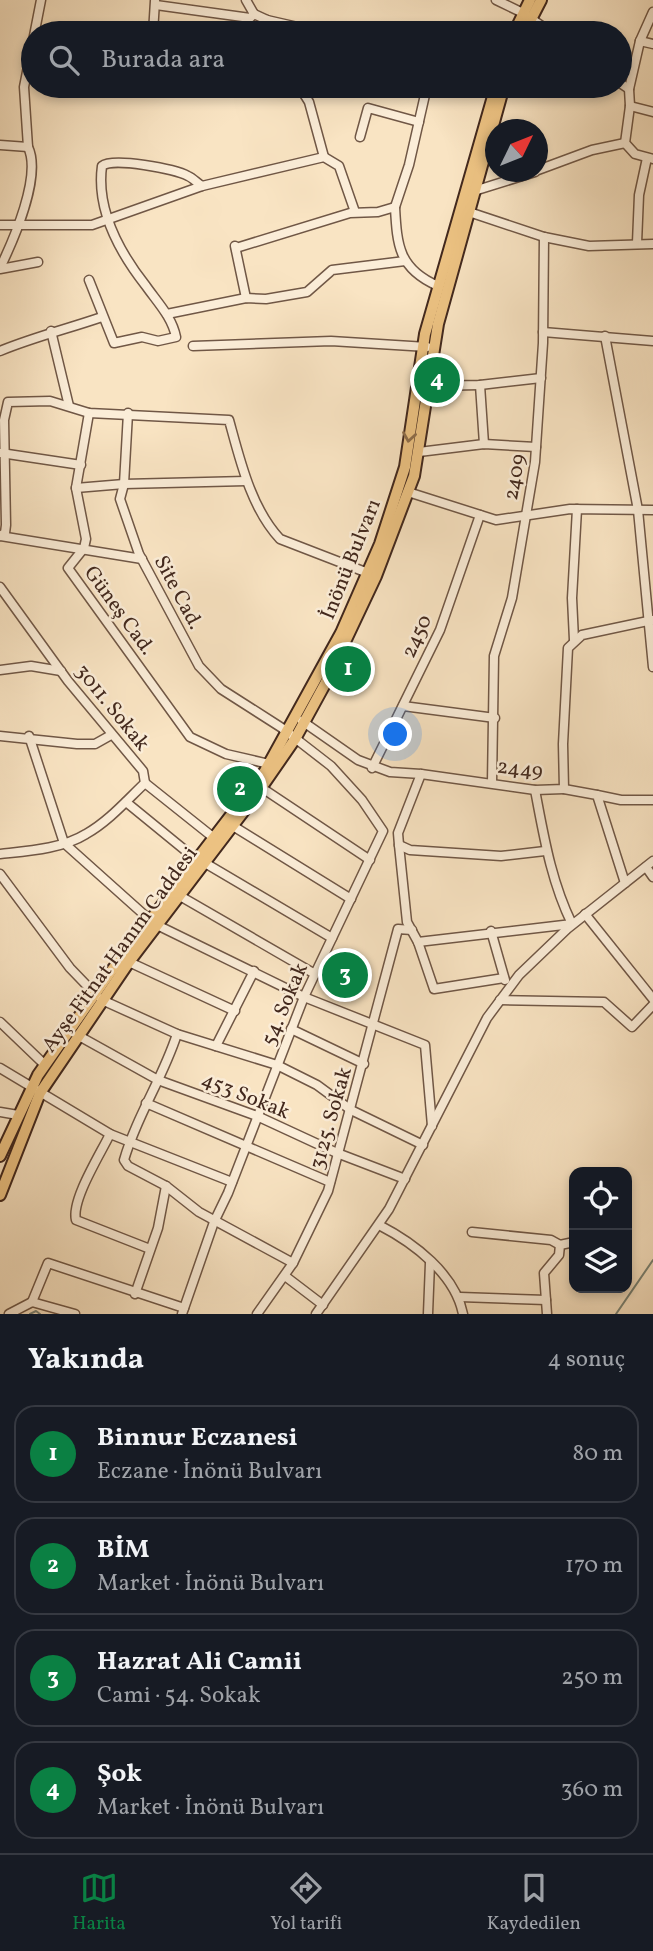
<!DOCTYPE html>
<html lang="tr">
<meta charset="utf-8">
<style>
:root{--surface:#171b24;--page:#20242c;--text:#f1f3f6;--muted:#9ea1a6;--line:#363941;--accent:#0b8043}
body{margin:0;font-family:Vollkorn,serif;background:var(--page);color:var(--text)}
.controls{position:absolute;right:21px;bottom:21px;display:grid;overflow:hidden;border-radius:14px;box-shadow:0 4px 10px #0003}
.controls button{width:63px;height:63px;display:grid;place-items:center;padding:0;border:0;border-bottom:2px solid var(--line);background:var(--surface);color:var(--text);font:35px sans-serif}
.compass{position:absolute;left:485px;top:119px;width:63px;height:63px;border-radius:50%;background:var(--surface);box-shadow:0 4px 10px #0003;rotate:47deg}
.you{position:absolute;left:396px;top:735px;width:24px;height:24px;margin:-18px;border:5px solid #fff;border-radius:50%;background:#1a73e8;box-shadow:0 0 0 10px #1a73e833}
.badge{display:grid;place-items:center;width:46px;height:46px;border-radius:50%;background:var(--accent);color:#fff;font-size:23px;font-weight:700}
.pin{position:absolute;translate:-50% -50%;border:4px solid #fff;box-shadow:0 2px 7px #0006}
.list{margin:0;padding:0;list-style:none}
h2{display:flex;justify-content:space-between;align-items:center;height:91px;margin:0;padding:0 28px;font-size:30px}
h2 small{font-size:23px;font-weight:400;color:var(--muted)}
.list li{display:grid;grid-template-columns:46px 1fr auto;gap:21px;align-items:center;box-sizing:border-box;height:98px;margin:0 14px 14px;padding:0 14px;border:2px solid var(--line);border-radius:21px}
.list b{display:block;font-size:26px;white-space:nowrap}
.list p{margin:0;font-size:23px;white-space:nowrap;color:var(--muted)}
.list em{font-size:23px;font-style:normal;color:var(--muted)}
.icon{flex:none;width:38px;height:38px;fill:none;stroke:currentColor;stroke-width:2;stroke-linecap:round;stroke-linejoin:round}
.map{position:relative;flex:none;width:653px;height:1314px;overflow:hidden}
.search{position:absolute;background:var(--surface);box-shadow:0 4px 10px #0003;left:21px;right:21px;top:21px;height:77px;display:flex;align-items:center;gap:18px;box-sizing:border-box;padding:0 24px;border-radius:38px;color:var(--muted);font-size:26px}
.sheet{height:539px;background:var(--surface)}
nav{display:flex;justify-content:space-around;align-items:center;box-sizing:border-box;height:98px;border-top:2px solid var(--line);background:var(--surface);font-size:19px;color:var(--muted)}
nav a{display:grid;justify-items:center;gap:4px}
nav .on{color:var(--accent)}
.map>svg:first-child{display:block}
</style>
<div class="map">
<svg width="653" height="1314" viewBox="0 0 653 1314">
<rect width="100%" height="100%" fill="#f9e4c3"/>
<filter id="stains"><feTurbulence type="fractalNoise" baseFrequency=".00286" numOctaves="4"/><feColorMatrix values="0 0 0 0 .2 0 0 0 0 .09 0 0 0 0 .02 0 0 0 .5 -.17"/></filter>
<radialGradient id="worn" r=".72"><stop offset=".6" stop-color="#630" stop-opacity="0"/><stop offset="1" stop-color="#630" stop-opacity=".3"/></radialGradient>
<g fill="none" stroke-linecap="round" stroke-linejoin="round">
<g stroke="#798375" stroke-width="2">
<path d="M30 1314 36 1311 40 1314"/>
<path d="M616 1314 653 1260"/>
</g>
<defs>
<g id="minor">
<path d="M246 0 254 14"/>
<path d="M496 0 523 13 552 33"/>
<path d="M156 5 250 18 254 14 267 20 324 33"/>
<path d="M267 20 272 33"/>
<path d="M153 33 155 1"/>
<path d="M640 41 653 44"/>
<path d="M620 83 629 89 630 106 625 143 635 154 653 159"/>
<path d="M299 86 309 102 324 157"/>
<path d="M629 89 640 41 653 12"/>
<path d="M630 106 653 112"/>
<path d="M360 137 368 108 419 122"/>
<path d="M0 145 28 147"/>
<path d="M538 170 592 150 625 143"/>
<path d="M474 191 535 172"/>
<path d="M395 207 409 165 427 86"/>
<path d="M466 211 544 237 589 246 653 244"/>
<path d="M0 225H92L202 186 324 157 339 166 355 212"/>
<path d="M637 243 639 195 647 158"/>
<path d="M235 246 246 298"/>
<path d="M236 248 350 213 378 212 395 207C397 246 399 269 438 286"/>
<path d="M0 268C13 241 42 176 28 147L24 87 41 0"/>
<path d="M0 269 38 262"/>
<path d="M89 280 114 343 142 337 158 341 176 337C172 317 158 303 146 286 120 253 96 210 102 166 113 157 175 169 188 176 193 178 197 183 202 186"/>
<path d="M167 314 246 298 266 299 307 292 332 270 405 261"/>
<path d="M51 331 69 406"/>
<path d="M543 332 653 341"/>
<path d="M605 336 638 510 653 667"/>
<path d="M193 346 331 341 427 347"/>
<path d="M0 351C34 337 67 329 102 317"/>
<path d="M480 385 484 444"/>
<path d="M428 386 480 385 541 378"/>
<path d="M89 413 76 488 86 539 84 548 68 568 190 737 226 754 269 764"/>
<path d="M128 413 124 484 120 499 139 554 199 666 221 689 282 728 331 766 362 800 383 831 304 997 228 1193 214 1222 182 1314"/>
<path d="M419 452 484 444 536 447"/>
<path d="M1 453 81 465"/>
<path d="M76 488 124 484 246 481"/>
<path d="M408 492 496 520 570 509 653 510"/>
<path d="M0 536 5 533 6 525 4 420 8 402 50 401 89 413 229 420C240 460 251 508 280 539L368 573"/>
<path d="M0 536 142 559"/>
<path d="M0 587 68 681 143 771 145 783C127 800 109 821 86 834 62 849 27 851 0 854"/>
<path d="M574 640 572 598 577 509"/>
<path d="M0 670 31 666 61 671"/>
<path d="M403 706 495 718"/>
<path d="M302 721 358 760 390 772 421 774 535 790 564 789 563 744 568 648 582 635 653 620"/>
<path d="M0 736 77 744H95L111 735"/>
<path d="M29 736 64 843 150 920"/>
<path d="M372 768 440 630 480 515"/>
<path d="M421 774 398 833 399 845 407 922 418 942 434 989 504 978"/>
<path d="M145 783 214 838"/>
<path d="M492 783 494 656 512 598 535 462 543 343 544 237"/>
<path d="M262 788 370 860"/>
<path d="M564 789 597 795 625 883"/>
<path d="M597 795 621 800H653"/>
<path d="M126 802 197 860"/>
<path d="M233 826 351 899"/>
<path d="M399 845 410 850 501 856 545 851"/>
<path d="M205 863 332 938"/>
<path d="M646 867 653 877"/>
<path d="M0 874 70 968 97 996"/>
<path d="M180 896 315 974"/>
<path d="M585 914 653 999"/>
<path d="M157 925 304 997 425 1045 432 1126"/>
<path d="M491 931 505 980"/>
<path d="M418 942 572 924C551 881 544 837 535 790"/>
<path d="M129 962 235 1011"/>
<path d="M102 1000 177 1034 277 1065 317 1085 351 1110 423 1145"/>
<path d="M500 1000 604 1002 632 1027 653 1005"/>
<path d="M0 1022 45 1065"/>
<path d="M291 1029 364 1064"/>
<path d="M177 1034C163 1078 137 1115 124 1160L128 1166 166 1186 199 1212 293 1263"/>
<path d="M79 1036 158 1080 257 1116 337 1153 405 1179"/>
<path d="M216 1046 254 971"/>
<path d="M0 1068 110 1134 232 1182"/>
<path d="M146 1103 330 1182"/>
<path d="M0 1112 18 1115"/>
<path d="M110 1134C101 1153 71 1200 76 1220L150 1249"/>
<path d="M379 1225C414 1243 455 1274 463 1314"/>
<path d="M472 1232 551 1240 560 1245"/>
<path d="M285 1276 323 1305"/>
<path d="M135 1294 158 1228 166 1186"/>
<path d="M460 1297 546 1300"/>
<path d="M32 1302 48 1263 184 1308"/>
<path d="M9 1314 32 1302 75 1314"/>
<path d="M257 1314 293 1263 328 1191 398 929 412 930"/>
<path d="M316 1314 389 1209 487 1018 519 975 567 929 653 861"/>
<path d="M428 1314 430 1263"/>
<path d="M547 1314 544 1273 559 1255 560 1245 574 1242"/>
</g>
<g id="major">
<path d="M514 33 530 0"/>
<path d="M524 33 541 0"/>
<path d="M0 1156 38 1075 109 974 265 771 341 633 380 544 405 467 425 334 496 86"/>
<path d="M0 1195 40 1093 129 962 259 791 295 739 325 684 376 576 414 476 438 324 504 86"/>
</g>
</defs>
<use href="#minor" stroke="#705746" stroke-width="11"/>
<use href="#major" stroke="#42281d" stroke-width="14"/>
<use href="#minor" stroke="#fbedd8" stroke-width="8"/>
<use href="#major" stroke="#ecc282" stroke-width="10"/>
</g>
<defs><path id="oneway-chevron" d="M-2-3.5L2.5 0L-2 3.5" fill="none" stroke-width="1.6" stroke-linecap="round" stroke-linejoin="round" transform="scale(1.75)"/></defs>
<use stroke="#8e6d4a" href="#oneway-chevron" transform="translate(409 437) rotate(99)"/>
<g text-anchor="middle" stroke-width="5" stroke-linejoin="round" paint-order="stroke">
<g font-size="21" fill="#42281d" stroke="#fbedd8">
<text transform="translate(514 477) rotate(-80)" y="7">2409</text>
<text transform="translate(350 559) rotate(-68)" y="7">İnönü Bulvarı</text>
<text transform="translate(179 592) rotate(62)" y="7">Site Cad.</text>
<text transform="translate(120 610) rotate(54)" y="7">Güneş Cad.</text>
<text transform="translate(416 636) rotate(-66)" y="7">2450</text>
<text transform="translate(113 707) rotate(51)" y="7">3011. Sokak</text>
<text transform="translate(520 768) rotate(6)" y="7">2449</text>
<text transform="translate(119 949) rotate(-54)" y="7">Ayşe Fitnat Hanım Caddesi</text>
<text transform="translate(284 1004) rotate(-67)" y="7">54. Sokak</text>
<text transform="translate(246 1095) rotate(22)" y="7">453 Sokak</text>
<text transform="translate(330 1118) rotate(-74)" y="7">3125. Sokak</text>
</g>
</g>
<rect width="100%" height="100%" filter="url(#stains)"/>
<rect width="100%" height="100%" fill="url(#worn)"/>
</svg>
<div class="controls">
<button><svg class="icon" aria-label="locate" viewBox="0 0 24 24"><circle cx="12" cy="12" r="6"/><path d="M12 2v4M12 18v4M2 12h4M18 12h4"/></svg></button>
<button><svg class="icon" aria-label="layers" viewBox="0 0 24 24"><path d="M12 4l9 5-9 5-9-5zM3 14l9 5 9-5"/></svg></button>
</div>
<svg class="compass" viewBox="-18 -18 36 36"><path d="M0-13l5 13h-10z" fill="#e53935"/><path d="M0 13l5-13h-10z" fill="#9ea1a6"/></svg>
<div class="you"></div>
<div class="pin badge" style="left:348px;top:669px">1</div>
<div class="pin badge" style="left:240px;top:789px">2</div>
<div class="pin badge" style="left:345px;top:975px">3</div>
<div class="pin badge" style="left:437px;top:380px">4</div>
<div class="search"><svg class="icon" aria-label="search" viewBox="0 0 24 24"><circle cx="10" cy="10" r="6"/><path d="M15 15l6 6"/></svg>Burada ara</div>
</div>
<section class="sheet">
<h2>Yakında<small>4 sonuç</small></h2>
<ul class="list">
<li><span class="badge">1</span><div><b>Binnur Eczanesi</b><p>Eczane · İnönü Bulvarı</p></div><em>80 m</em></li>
<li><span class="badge">2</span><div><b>BİM</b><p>Market · İnönü Bulvarı</p></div><em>170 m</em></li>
<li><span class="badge">3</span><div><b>Hazrat Ali Camii</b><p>Cami · 54. Sokak</p></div><em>250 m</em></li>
<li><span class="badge">4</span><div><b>Şok</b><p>Market · İnönü Bulvarı</p></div><em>360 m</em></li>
</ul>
</section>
<nav>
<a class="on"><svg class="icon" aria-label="map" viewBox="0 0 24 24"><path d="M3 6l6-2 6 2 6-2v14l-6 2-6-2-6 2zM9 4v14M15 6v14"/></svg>Harita</a>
<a><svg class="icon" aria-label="directions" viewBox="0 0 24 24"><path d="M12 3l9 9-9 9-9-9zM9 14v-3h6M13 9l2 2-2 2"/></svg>Yol tarifi</a>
<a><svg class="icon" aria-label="saved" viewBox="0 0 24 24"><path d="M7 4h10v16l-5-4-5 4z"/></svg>Kaydedilen</a>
</nav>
